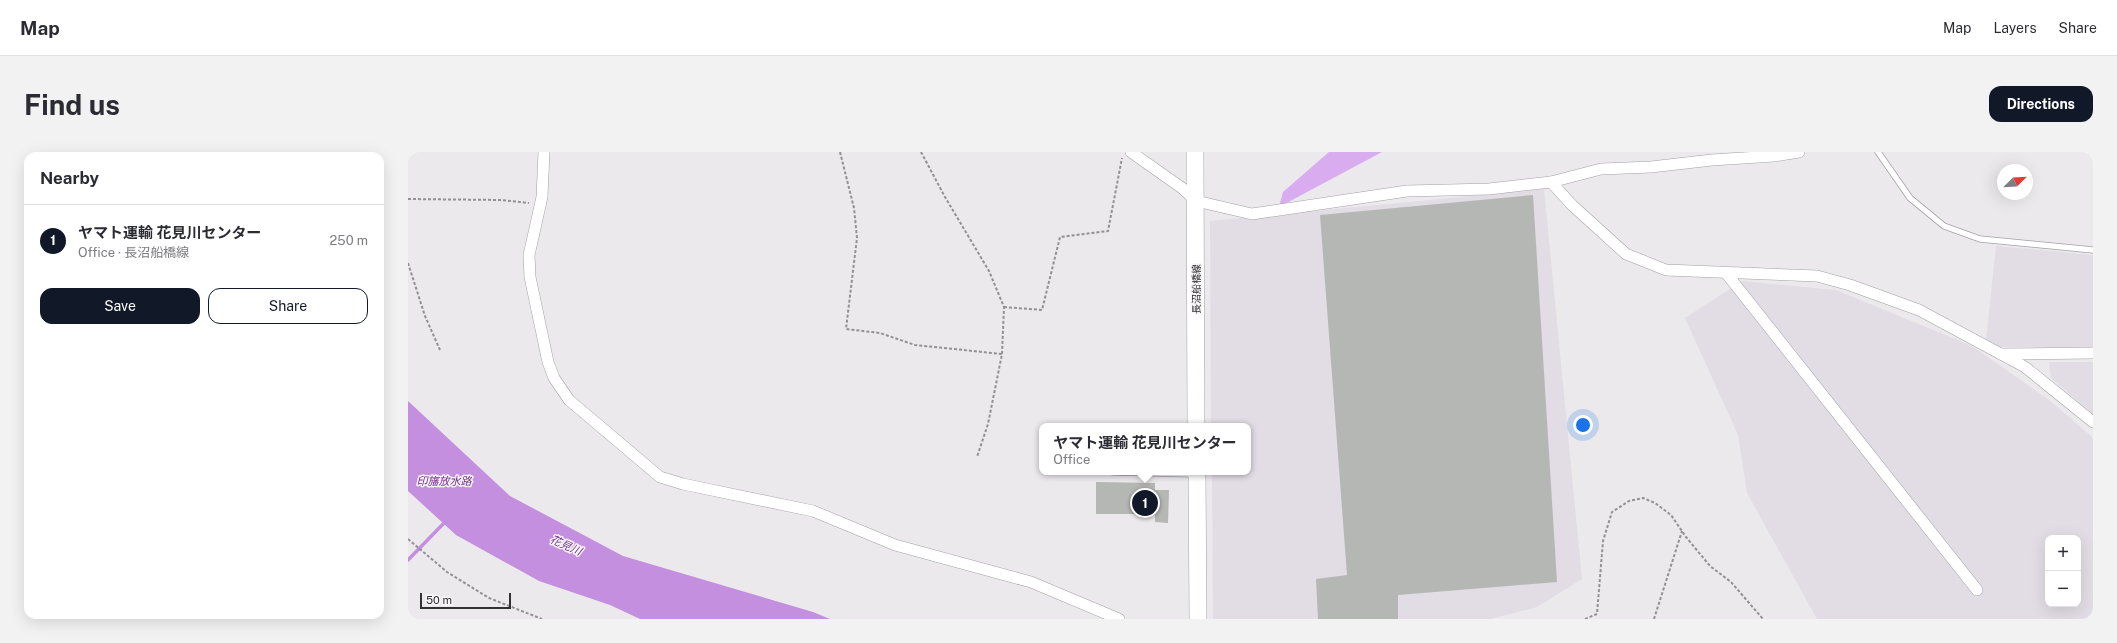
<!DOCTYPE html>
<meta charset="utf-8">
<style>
:root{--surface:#fff;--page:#f2f2f3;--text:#2b2b33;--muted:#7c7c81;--line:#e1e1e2;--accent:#111827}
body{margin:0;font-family:"Public Sans","Noto Sans JP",sans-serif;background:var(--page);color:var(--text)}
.controls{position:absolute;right:12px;bottom:12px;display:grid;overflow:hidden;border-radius:8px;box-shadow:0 4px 16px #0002}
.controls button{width:36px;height:36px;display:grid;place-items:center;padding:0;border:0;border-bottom:1px solid var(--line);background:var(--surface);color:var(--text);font:20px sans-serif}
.compass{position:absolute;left:1589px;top:12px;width:36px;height:36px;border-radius:50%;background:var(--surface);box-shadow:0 4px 16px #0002;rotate:66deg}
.scale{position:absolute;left:12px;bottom:10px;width:91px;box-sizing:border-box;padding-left:4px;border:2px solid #313032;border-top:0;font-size:11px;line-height:14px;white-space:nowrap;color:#313032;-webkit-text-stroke:3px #f8f6f9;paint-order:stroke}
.you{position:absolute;left:1175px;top:273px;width:14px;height:14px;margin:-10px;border:3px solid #fff;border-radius:50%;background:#1a73e8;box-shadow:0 0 0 6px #1a73e833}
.badge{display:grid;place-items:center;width:26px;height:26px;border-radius:50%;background:var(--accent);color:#fff;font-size:13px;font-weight:700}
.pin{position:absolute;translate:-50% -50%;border:2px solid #fff;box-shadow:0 1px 4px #0006}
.popup{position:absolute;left:631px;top:271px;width:212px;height:52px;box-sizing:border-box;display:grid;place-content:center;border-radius:8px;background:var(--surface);filter:drop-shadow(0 1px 3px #0005);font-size:13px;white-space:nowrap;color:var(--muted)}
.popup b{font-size:15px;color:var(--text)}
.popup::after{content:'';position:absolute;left:50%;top:100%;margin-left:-8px;border:8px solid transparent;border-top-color:var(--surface)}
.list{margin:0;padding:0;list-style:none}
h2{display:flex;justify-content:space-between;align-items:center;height:52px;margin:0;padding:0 16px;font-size:17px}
h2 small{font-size:13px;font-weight:400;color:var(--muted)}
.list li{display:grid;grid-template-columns:26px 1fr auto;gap:12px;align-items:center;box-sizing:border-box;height:72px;padding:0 16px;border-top:1px solid var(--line)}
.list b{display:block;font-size:15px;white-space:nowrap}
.list p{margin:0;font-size:13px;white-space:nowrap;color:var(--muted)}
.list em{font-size:13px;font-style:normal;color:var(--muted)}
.actions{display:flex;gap:8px;padding:12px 16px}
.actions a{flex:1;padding:9px 0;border:1px solid var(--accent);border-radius:12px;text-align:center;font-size:14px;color:var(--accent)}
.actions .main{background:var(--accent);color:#fff}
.map{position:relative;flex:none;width:1685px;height:467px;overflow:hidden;border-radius:12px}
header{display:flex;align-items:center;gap:24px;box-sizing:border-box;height:56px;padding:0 20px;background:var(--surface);border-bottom:1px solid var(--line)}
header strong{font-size:19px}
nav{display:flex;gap:22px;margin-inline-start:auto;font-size:14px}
.intro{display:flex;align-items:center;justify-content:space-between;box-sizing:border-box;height:96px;padding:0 24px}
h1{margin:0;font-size:28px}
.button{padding:10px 18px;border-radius:12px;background:var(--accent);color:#fff;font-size:14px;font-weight:700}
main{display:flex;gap:24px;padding:0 24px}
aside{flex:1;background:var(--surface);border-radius:12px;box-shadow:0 4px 16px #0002}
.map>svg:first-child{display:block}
</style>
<header>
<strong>Map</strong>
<nav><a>Map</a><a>Layers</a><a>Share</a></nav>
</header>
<div class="intro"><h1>Find us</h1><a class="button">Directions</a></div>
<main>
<aside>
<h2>Nearby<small></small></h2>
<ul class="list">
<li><span class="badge">1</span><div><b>ヤマト運輸 花見川センター</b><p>Office · 長沼船橋線</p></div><em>250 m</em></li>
</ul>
<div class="actions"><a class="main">Save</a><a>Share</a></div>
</aside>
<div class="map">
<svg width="1685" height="467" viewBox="0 0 1685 467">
<rect width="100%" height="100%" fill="#ebe9ec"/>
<g fill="#e2dce5" fill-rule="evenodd">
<path d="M1136 37 1174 427 1129 455 1083 467H805L804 320H840V274H803L802 69Z"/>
<path d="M1588 94 1685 103V196L1591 195 1578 189Z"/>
<path d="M1334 129 1428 138 1564 194 1641 248 1683 284 1685 288V467H1409L1339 341 1330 283 1277 166ZM1640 386H1670V452H1640Z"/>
<path d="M1641 210H1685V262L1643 226Z"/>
</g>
<path fill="#d8acef" d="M921 0H974L871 55 875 40Z"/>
<path fill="#c48fdf" d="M0 249 102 344 215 404 405 460 422 467H232L202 453 131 429 48 383 0 339Z"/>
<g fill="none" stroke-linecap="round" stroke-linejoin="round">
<path stroke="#c48fdf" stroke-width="3.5" d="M0 408 38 369"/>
</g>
<g fill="#b5b7b4">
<path d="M1125 43 1149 430 990 443V467H910L908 427 939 423 912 63Z"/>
<path d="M688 330 747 331V338H761L760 371 747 370V362H688Z"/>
</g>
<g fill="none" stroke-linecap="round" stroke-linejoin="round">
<defs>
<g id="service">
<path d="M1470 0 1502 46 1536 74 1572 87 1685 98"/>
<path d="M705 320 786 322"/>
</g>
<g id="minor">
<path d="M136 0 134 45 121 103 122 125 140 210 146 226 161 248 252 325 275 332 405 359 487 393 623 430 711 467"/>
<path d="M723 0 774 36 788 49 844 62 999 39 1081 37 1143 30 1164 53 1218 102 1258 118 1409 124 1442 133 1511 158 1617 215 1685 270"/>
<path d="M1143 30 1193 17 1243 15 1304 8 1366 4 1391 0"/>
<path d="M1318 121 1569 438"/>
<path d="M1593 202 1685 201"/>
</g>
<g id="primary">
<path d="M787 0 788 274"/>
<path d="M789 320 790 467"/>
</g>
</defs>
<use href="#service" stroke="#a3a1a4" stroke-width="7"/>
<use href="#minor" stroke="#a3a1a4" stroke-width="12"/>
<use href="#primary" stroke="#a3a1a4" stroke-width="18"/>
<g stroke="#929093" stroke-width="2" stroke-dasharray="3 2" stroke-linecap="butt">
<path d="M432 0 446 56 449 86 438 177 472 181 507 193 594 202"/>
<path d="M513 0 537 45 581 119 596 155 594 202 580 272 569 305"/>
<path d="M0 47 93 48 121 51"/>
<path d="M0 111 17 164 32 198"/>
<path d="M596 155 634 158 652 85 700 79 714 6"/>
<path d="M0 387 39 420 81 446 134 467"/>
<path d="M1177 467 1189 462 1195 389 1204 360 1221 349 1235 346 1247 351 1263 363 1278 385 1302 414 1323 430 1355 467"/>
<path d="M1246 467 1274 379"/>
</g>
<use href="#service" stroke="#fff" stroke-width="5.5"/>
<use href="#minor" stroke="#fff" stroke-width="11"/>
<use href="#primary" stroke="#fff" stroke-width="17"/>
</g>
<g text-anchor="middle" stroke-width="3" stroke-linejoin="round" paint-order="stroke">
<g font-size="10" fill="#313032" stroke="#f8f6f9">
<text transform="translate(788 137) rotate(-90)" y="4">長沼船橋線</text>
</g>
<g font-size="11" font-style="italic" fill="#702f8d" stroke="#f8f6f9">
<text x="36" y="333">印旛放水路</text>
<text transform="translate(158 393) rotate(24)" y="4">花見川</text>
</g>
</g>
</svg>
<div class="controls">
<button>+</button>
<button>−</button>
</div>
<svg class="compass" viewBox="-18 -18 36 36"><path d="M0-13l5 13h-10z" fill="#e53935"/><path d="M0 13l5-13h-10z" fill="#7c7c81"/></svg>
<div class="scale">50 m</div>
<div class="you"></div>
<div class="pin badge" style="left:737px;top:351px">1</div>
<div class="popup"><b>ヤマト運輸 花見川センター</b>Office</div>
</div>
</main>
